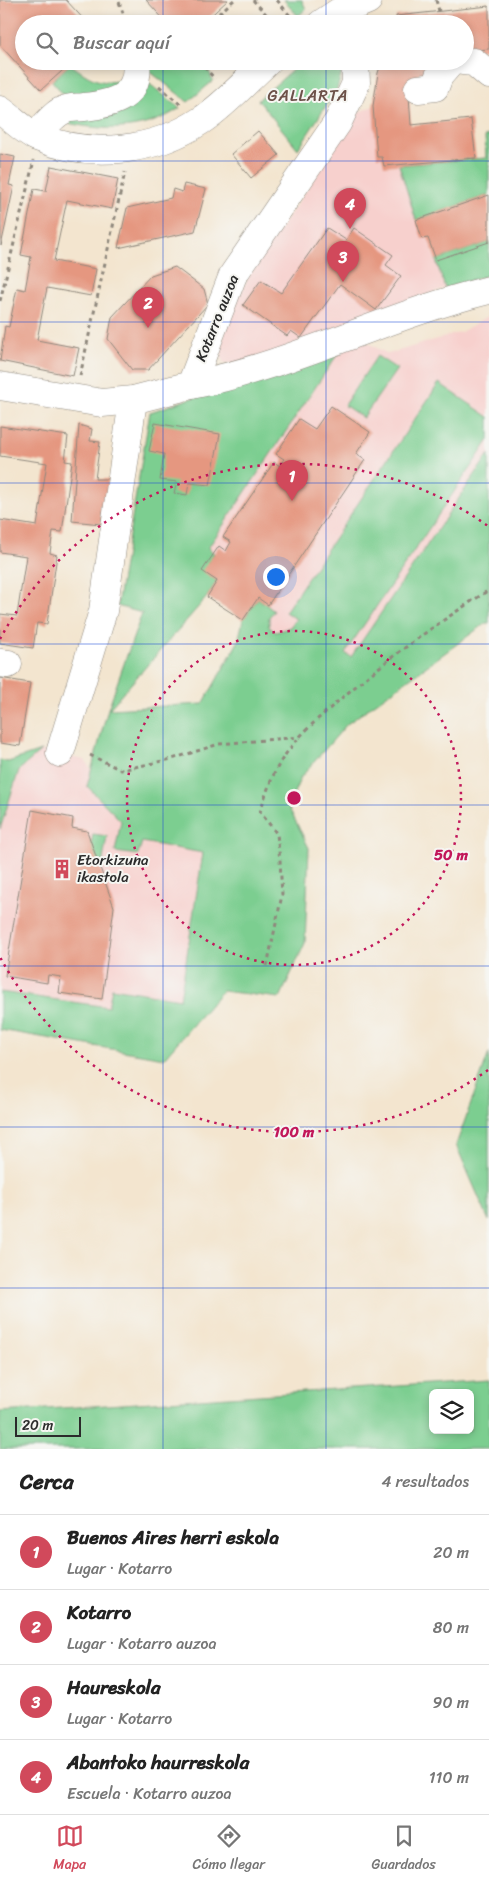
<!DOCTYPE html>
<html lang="es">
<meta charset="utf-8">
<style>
:root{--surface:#fff;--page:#f6f6f6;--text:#222;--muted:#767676;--line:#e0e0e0;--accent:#d1495b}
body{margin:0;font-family:Sriracha,sans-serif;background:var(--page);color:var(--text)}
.controls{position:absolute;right:15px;bottom:15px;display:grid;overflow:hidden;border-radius:8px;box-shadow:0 2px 8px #0003}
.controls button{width:45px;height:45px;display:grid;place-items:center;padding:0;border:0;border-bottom:1px solid var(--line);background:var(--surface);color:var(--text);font:25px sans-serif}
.scale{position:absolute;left:15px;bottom:12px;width:66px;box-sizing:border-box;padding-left:5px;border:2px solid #2b2b2b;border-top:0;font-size:14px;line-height:18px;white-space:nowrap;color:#2b2b2b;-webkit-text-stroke:4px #f6f6f2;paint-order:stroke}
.you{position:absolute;left:275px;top:576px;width:18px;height:18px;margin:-12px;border:4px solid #fff;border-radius:50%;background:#1a73e8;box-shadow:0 0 0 8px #1a73e833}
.badge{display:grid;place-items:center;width:32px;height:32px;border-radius:50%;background:var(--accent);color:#fff;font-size:16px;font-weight:700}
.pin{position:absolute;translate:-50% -41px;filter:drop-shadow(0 1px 2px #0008)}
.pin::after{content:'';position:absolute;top:26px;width:18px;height:15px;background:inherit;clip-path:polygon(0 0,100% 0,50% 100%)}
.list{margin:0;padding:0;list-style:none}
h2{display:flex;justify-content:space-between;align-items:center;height:65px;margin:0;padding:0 20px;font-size:21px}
h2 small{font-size:16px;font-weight:400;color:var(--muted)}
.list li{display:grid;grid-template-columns:32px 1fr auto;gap:15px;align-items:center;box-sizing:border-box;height:75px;padding:0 20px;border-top:1px solid var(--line)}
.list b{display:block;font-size:19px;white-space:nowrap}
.list p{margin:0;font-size:16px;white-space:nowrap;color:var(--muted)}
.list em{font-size:16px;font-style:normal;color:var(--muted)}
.icon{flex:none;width:28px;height:28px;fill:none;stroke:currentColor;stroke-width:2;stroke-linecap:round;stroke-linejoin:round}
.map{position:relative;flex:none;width:489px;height:1449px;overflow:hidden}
.search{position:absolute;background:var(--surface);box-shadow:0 2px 8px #0003;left:15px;right:15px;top:15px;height:55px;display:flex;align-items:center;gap:12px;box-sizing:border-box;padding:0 18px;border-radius:28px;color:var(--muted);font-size:19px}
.sheet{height:365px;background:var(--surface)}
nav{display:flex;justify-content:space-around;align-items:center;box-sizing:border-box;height:70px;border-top:1px solid var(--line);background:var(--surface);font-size:14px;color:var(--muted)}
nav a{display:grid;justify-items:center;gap:2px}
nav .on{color:var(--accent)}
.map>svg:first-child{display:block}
</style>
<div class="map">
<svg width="489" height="1449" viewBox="0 0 489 1449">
<rect width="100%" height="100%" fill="#f6f6f2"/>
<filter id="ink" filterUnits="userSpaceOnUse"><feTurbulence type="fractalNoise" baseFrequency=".02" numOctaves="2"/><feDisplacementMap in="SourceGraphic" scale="10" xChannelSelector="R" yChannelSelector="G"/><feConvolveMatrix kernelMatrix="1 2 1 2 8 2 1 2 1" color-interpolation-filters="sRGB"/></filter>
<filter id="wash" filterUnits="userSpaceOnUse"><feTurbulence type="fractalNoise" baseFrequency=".0096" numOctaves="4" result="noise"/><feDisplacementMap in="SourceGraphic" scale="20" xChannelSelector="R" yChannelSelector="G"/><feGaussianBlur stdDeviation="1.12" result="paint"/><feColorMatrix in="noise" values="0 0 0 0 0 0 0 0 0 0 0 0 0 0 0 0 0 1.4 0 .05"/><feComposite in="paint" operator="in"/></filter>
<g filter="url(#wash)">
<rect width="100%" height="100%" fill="#f3e5cf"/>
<g fill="#f7d0cd">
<path d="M373 106 377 142 384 166 399 165 422 239 428 238 445 288 238 366 223 362 220 347 234 305 251 272 359 112Z"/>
<path d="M489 316V454L351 657 290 627 276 632 269 627V617L274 611 268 605 365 460 356 454 370 432 331 406 315 429 276 454 284 459 280 466 274 462 224 537 231 542 226 551 219 546 214 553 208 548 341 349 364 341 388 354 461 332Z"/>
<path d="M41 751 85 760 92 772 87 786 141 842 203 852 180 1000 112 988 108 1007 0 992V829L19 770Z"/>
</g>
<g fill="#7cce90" stroke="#547c5e" fill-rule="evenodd">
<path d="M284 0H302L306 9 298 16Z"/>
<path d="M147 61H205L213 81 188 102 147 69Z"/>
<path d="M303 61H337L342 72 337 89 298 149 258 100Z"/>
<path d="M70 64C93 81 102 86 130 78L117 90 65 96 52 81Z"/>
<path d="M147 82 180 108C145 132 103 132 64 122Z"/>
<path d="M489 135V195L416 220 399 165 486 158 485 136Z"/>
<path d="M489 242V275L445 288 436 260Z"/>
<path d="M341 349 208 548 214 553 203 571 217 581 207 597 109 709 203 704 238 642 243 620 258 598 274 611 269 617V627L276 632 290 627 296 619 285 612 439 383 489 417V440L345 653 351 657 489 454V623H486L347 724 301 777 288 806 309 848 305 943 280 998 222 991 164 1058 0 1030V992L108 1007 112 988 180 999 203 853 142 842 138 855 115 852 121 821 87 786 108 709 142 613 117 606 150 412Z"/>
<path d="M377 356 397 369 363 418 344 405Z"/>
<path d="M41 751 19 770 0 829V760L8 762Z"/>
<path d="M93 834 107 836 102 866 88 863Z"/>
<path d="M489 1053V1221L456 1145Z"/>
<path d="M489 1380V1449H0V1412ZM433 1393H470V1430H433Z"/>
</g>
<g id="blocks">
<g fill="#e59780">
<path d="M0 0H66L88 24H24V61H73L41 90 0 45Z"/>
<path d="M146 0H228L202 24H168Z"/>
<path d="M489 6V49L465 51V24H397L396 16Z"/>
<path d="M382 61H430L432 78 408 81 411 125 471 119 476 158 384 166 382 157H377L373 106 378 73Z"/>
<path d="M258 131 279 155 251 178 231 154Z"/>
<path d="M0 154 15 157 9 185 14 186 1 246Z"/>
<path d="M51 166 118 179 112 209 67 200 54 261 96 269 91 296 47 288 37 340 79 348 73 376 0 361 5 326 9 327 17 288 25 290 31 257 21 255 34 189 46 191Z"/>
<path d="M184 184 206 189 195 231 118 248 127 208 171 198 173 189 182 192Z"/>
<path d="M489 195V242L436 260 428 238 422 239 416 220Z"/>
<path d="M327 228 346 240 354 228 393 255 386 265 401 276 376 310 340 284 301 338 291 331 287 336 243 305 261 280 281 293Z"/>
<path d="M175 267 204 289 208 304 148 370H132L108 339 112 317 151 275Z"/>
<path d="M331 406 370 432 356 454 365 460 268 605 258 598 243 620 207 597 217 581 202 571 219 546 226 551 231 542 223 537 274 462 280 466 284 459 276 454 299 419 315 429Z"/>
<path d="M155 423 220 434 210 485 189 483 187 495 174 493 177 482 160 480 164 454 149 451Z"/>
<path d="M79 425 92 429 90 441 100 442 95 479H109L101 524 72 521Z"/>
<path d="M0 426 68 436 65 461 72 462 62 532 53 531 50 553 57 555 47 624 37 623 33 648 0 643V614L17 616 26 556 0 552V520L37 526 47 463 0 456Z"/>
<path d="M0 678 30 683 20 746 0 743Z"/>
<path d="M32 810 73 818 72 828 87 831 114 907 102 999 59 993 61 977 48 975 47 983 5 976Z"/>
</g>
</g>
</g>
<g filter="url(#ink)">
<use href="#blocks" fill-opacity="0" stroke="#8f887d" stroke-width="1"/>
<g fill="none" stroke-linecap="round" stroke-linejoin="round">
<defs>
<g id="minor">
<path d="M321 24 339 12 368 0"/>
<path d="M463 61 474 62 489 75"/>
<path d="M418 89 435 87 439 76 452 61"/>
<path d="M0 110C12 118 24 131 37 137 91 159 154 152 202 120 226 104 247 80 268 61"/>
<path d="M35 136C43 129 54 113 64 110 69 107 78 108 84 107 113 104 141 97 136 61"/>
<path d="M191 385C293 365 387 315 489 290"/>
<path d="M0 386 102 403 133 400 191 385 233 275 338 122 356 83 355 61"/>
<path d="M0 663 8 664"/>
<path d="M60 753 103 611 133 400"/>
</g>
</defs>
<use href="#minor" stroke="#8f887d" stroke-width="29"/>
<g stroke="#8f887d" stroke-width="3" stroke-dasharray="4 4" stroke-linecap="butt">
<path d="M253 0 275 24"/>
<path d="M277 0 291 17"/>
<path d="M436 0 439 11"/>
<path d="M119 2 127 24"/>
<path d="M207 24 234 0"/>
<path d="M199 61 215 79"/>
<path d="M159 86 181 105"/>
<path d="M0 301 34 160"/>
<path d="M80 376 125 172"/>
<path d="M90 755 121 770 172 759 219 744 300 737"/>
<path d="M267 966 282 895 280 860 277 834 260 812C267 790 274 769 288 751 302 732 319 718 336 703 384 661 436 624 489 590"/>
</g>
<use href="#minor" stroke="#fff" stroke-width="28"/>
</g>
</g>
<path fill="none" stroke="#1d4ed8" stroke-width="1" stroke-opacity="0.55" d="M163 0V24M326 0V24M163 61V1449M326 61V1449M0 161H489M0 322H489M0 483H489M0 644H489M0 805H489M0 966H489M0 1127H489M0 1288H489"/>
<g fill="none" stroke="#c2185b" stroke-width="2.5" stroke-dasharray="2.5 5">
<circle cx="294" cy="798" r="167"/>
<path d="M488 1070A334 334 0 0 1 0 957M0 639A334 334 0 0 1 488 526"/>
</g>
<defs>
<symbol id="building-bare" viewBox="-9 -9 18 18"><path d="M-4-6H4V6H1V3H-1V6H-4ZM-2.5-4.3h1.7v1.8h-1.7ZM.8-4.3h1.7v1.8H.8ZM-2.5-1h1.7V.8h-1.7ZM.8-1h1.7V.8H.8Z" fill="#d1495b" stroke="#f6f6f2" stroke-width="2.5" paint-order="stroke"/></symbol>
</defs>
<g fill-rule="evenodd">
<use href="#building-bare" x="48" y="855" width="28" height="28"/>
</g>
<g text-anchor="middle" stroke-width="4" stroke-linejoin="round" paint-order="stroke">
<g font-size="15" fill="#2b2b2b" stroke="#f6f6f2">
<text transform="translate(217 318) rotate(-68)" y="5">Kotarro auzoa</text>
</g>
<g font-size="15" fill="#2b2b2b" stroke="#f6f6f2" text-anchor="start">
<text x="77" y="865">Etorkizuna<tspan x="77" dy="17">ikastola</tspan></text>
</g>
<g font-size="16" letter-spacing="1" fill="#6c5149" stroke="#f6f6f2">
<text x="308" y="101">GALLARTA</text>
</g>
</g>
<circle cx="294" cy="798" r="8" fill="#c2185b" stroke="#f6f6f2" stroke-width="2.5"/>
<g font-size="15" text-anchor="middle" font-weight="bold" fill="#c2185b" stroke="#f6f6f2" stroke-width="4" stroke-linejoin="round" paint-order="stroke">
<text x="451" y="860">50 m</text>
<text x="294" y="1137">100 m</text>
</g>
</svg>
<div class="controls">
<button><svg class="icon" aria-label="layers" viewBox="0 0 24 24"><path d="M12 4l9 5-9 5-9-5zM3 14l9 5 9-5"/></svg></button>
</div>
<div class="scale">20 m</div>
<div class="you"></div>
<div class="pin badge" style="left:292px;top:501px">1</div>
<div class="pin badge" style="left:148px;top:328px">2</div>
<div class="pin badge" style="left:343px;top:282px">3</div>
<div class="pin badge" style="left:350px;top:229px">4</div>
<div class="search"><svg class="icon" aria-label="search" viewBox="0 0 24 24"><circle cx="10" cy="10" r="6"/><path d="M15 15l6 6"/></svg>Buscar aquí</div>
</div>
<section class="sheet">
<h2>Cerca<small>4 resultados</small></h2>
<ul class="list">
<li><span class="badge">1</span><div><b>Buenos Aires herri eskola</b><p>Lugar · Kotarro</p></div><em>20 m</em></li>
<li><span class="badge">2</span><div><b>Kotarro</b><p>Lugar · Kotarro auzoa</p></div><em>80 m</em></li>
<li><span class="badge">3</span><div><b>Haureskola</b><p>Lugar · Kotarro</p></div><em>90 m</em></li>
<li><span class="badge">4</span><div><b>Abantoko haurreskola</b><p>Escuela · Kotarro auzoa</p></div><em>110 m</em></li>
</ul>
</section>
<nav>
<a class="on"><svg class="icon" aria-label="map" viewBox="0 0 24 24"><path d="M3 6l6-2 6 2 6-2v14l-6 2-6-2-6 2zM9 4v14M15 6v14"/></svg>Mapa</a>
<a><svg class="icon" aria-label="directions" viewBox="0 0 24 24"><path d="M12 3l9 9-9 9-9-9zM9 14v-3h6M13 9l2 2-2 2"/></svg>Cómo llegar</a>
<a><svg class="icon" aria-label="saved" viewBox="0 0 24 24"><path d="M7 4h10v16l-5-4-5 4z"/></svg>Guardados</a>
</nav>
